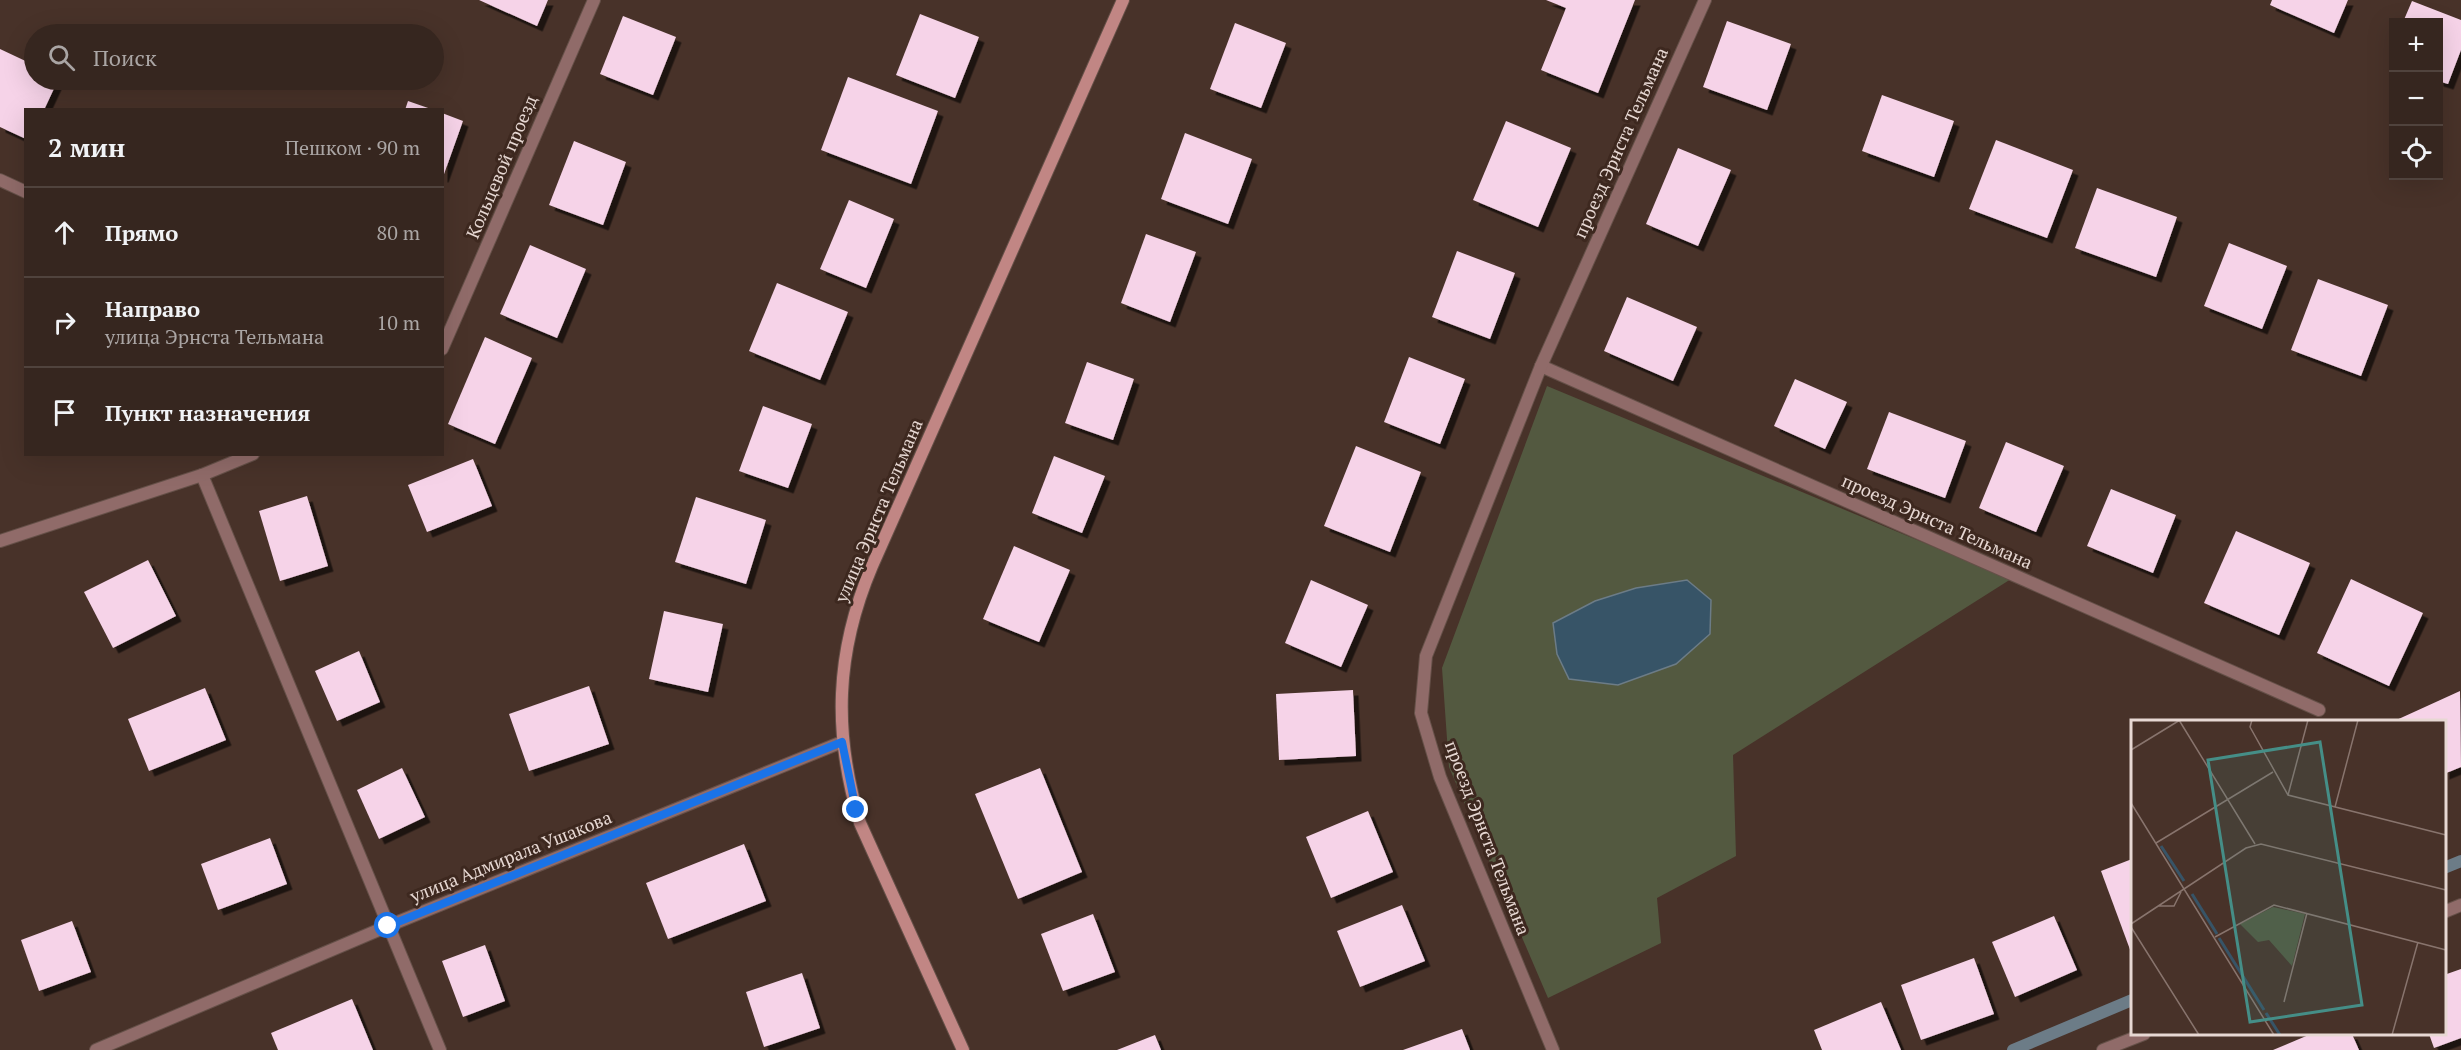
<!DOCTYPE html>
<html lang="ru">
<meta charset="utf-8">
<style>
:root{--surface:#36261f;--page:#41322c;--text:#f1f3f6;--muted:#aaa5a4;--line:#50433d}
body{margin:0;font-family:"PT Serif",serif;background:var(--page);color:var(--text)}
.controls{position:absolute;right:18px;top:18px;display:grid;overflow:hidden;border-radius:0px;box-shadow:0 6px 24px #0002}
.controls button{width:54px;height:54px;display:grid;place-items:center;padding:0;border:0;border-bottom:2px solid var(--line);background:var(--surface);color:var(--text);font:30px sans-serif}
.stop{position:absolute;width:18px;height:18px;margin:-14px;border:4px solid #1a73e8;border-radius:50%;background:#fff}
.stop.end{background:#1a73e8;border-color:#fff;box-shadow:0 2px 6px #0008}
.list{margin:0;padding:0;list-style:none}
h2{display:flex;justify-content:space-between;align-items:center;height:78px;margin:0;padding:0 24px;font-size:26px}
h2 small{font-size:20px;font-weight:400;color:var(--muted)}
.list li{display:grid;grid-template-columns:39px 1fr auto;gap:18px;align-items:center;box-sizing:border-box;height:90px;padding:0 24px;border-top:2px solid var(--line)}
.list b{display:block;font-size:22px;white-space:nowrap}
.list p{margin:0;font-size:20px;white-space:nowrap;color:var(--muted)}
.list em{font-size:20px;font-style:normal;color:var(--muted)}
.icon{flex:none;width:33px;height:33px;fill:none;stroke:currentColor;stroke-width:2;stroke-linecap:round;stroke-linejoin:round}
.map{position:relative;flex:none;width:2461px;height:1050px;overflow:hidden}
.search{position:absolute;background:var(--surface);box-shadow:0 6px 24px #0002;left:24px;top:24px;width:420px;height:66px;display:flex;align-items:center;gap:15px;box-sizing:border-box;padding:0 21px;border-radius:33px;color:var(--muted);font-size:22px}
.panel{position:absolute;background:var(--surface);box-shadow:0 6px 24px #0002;left:24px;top:108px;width:420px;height:348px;border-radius:0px}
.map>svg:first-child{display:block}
</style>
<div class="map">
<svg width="2461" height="1050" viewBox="0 0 2461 1050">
<defs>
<filter id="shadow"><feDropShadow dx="5.5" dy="5.5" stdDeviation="0" flood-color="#0009"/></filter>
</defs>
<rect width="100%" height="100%" fill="#483229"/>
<path fill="#535940" d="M1547 386 2011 579 1733 755 1736 856 1657 898 1661 943 1548 998 1449 767 1442 668Z"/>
<path fill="#375467" stroke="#6c7c87" stroke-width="1.5" d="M1687 580 1711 600 1710 634 1676 664 1618 685 1569 679 1557 654 1553 623 1595 601 1636 588Z"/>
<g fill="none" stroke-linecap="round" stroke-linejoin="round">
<g stroke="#6c7c87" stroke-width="12">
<path d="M2444 868 2461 861"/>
<path d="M2013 1050 2132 1000"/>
</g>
</g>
<g fill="#f6d3e8" filter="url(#shadow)">
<path d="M479 0H548L537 26Z"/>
<path d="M1546 0H1635L1598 93 1541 70 1566 8Z"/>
<path d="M2272 0H2348L2334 33 2270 5Z"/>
<path d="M2412 1 2461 20V50L2448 84 2438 81V22H2403Z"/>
<path d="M920 14 979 37 955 98 896 75Z"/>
<path d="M623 16 676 37 653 95 600 74Z"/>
<path d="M1727 21 1791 44 1767 110 1703 87Z"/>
<path d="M1235 23 1286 43 1261 108 1210 89Z"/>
<path d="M0 49 34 65V80H58L44 110H26V139L0 127Z"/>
<path d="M848 77 938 111 911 184 821 150Z"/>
<path d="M1882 95 1954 121 1934 177 1862 151Z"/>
<path d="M408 101 431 109V110H405Z"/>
<path d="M442 113 463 121 443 177H442Z"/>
<path d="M1506 121 1571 148 1538 227 1473 200Z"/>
<path d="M1185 133 1252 159 1228 224 1161 199Z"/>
<path d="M1996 140 2073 170 2047 238 1969 209Z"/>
<path d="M574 141 626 162 603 225 549 205Z"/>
<path d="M1678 148 1731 170 1698 246 1646 224Z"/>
<path d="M2097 188 2177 217 2156 277 2075 248Z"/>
<path d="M849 200 894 219 866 288 820 269Z"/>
<path d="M1146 234 1196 252 1170 322 1121 303Z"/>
<path d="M2229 243 2287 266 2262 329 2204 306Z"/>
<path d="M530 245 586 269 557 338 500 314Z"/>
<path d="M1457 251 1515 273 1490 339 1432 317Z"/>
<path d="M2318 279 2388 305 2361 376 2291 350Z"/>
<path d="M777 283 848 312 820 380 749 351Z"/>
<path d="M1627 297 1697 327 1673 381 1604 351Z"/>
<path d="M485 337 532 358 495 444 448 424Z"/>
<path d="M1409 357 1465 379 1440 444 1384 422Z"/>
<path d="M1087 362 1134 379 1113 440 1065 423Z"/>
<path d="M1795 379 1847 402 1825 449 1774 426Z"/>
<path d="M763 406 812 424 788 488 739 471Z"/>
<path d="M1889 412 1966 441 1945 498 1867 469Z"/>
<path d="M2006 442 2064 466 2036 532 1979 508Z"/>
<path d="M1356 446 1421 472 1390 552 1324 526Z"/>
<path d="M1054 456 1105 476 1082 533 1032 513Z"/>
<path d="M473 459 492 506 427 532 408 485Z"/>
<path d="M2111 489 2176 515 2153 573 2087 546Z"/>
<path d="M307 496 328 566 280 581 259 511Z"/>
<path d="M696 497 766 520 746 584 675 562Z"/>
<path d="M2236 531 2310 563 2279 635 2204 603Z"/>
<path d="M1014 546 1070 570 1039 642 983 619Z"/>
<path d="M148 560 176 616 113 648 84 592Z"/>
<path d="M2351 579 2423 613 2389 686 2317 653Z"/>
<path d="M1311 580 1368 605 1341 667 1285 643Z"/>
<path d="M664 611 723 624 708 692 649 679Z"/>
<path d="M359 651 380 702 337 721 315 671Z"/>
<path d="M589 686 609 744 529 771 509 714Z"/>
<path d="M205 688 226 740 149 771 128 719Z"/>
<path d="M1353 690 1356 756 1279 760 1276 694Z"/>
<path d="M2460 691 2461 767 2444 774V722H2392Z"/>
<path d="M402 768 425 817 379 839 357 790Z"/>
<path d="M1040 768 1082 872 1018 899 975 794Z"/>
<path d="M1368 811 1393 872 1331 898 1306 837Z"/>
<path d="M270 838 287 884 218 910 201 864Z"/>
<path d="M744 844 766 901 668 939 646 883Z"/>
<path d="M2132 859V955L2101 871Z"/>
<path d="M1402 905 1425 961 1360 987 1337 931Z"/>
<path d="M1093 914 1115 972 1063 991 1041 934Z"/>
<path d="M2054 916 2077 970 2015 997 1992 942Z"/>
<path d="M72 921 91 972 39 991 21 940Z"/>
<path d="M485 945 505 1001 463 1017 442 961Z"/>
<path d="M1974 958 1994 1014 1921 1040 1901 985Z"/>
<path d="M2461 969V1038L2434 1048 2429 1034H2444V975Z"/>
<path d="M802 973 820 1028 764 1047 746 992Z"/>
<path d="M352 999 373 1050H278L271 1033Z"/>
<path d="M1881 1002 1901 1050H1822L1814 1030Z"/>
<path d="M1462 1029 1470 1050H1403Z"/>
<path d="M2311 1034H2352L2359 1050H2273Z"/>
<path d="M1155 1035 1161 1050H1117Z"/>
</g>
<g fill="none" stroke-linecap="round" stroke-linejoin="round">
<defs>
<g id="minor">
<path d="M0 180 26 192"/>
<path d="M442 349 594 0"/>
<path d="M1541 366 2319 710"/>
<path d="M202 475 440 1050"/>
<path d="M0 541 202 475 253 454"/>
<path d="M2444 912 2461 905"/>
<path d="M96 1050 388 926 842 742"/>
<path d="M1553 1050 1440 777 1421 713 1426 656 1541 366 1705 0"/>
<path d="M2103 1050 2144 1034"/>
</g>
<path id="secondary" d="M963 1050 860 823C833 733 835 653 872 566L1123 0"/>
</defs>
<use href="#minor" stroke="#655048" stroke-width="14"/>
<use href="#secondary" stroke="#655048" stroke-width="14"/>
<use href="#minor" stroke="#906b69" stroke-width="12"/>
<use href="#secondary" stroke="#c18684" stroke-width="12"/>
</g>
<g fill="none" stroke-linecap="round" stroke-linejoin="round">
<path stroke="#1a73e8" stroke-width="8" d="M388 926 842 742 856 810"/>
</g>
<g text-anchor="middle" stroke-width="6" stroke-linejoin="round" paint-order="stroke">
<g font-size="18" fill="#e7d8d3" stroke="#3d281f">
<text transform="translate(1621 143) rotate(-66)" y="6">проезд Эрнста Тельмана</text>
<text transform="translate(502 167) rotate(-67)" y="6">Кольцевой проезд</text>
<text transform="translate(879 511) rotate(-67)" y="6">улица Эрнста Тельмана</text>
<text transform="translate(1937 522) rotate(24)" y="6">проезд Эрнста Тельмана</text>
<text transform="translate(1487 838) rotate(69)" y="6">проезд Эрнста Тельмана</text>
<text transform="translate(511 857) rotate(-22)" y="6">улица Адмирала Ушакова</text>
</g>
</g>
<g transform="translate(2131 720)">
<rect width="315" height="315" fill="#483229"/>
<path d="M142 187 174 194 161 246 138 220 127 222 109 204Z" fill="#535940"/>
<path fill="none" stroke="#375467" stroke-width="3" d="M30 126 53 161M61 174 86 214M88 218 133 290M135 293 149 315"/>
<path fill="none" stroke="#88746d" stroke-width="1.5" d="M48 0 124 124M121 0 119 7 157 75 315 115M0 30 49 0M157 75 177 0M0 83 143 315M204 87 227 0M25 123 142 52M27 186H43L50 172M0 204 115 128 130 124 315 170M0 207 68 315M84 217 143 185 315 230M153 282 176 193M261 315 287 222"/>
<path fill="#458e87" fill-opacity="0.15" stroke="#458e87" stroke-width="3" d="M189 22 231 285 119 302 77 40Z"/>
<rect width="315" height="315" fill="none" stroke="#e7d8d3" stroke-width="3"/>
</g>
</svg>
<div class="controls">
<button>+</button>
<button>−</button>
<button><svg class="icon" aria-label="locate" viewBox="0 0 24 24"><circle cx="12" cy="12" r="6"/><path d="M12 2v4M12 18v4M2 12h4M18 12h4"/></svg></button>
</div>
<div class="stop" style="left:388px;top:926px"></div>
<div class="stop end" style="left:856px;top:810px"></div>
<div class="search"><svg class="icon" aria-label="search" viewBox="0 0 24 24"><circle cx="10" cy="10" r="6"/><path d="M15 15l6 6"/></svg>Поиск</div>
<section class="panel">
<h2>2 мин<small>Пешком · 90 m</small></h2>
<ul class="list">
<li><svg class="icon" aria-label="ahead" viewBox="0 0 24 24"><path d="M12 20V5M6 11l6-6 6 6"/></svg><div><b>Прямо</b></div><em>80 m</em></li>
<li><svg class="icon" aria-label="right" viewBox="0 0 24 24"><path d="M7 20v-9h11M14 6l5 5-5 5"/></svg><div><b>Направо</b><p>улица Эрнста Тельмана</p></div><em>10 m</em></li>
<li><svg class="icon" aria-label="arrive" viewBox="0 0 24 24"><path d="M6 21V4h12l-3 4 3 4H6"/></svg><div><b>Пункт назначения</b></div></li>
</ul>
</section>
</div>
